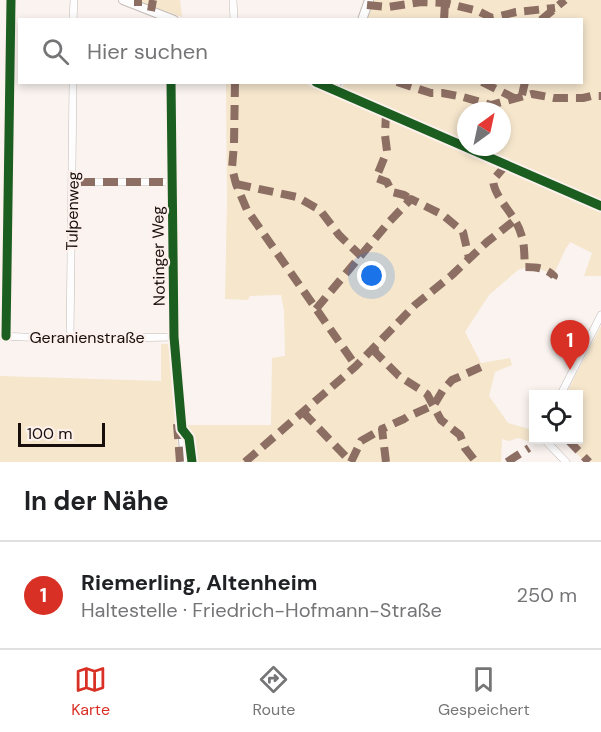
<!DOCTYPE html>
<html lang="de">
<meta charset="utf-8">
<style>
:root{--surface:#fff;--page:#f2f2f2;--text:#202124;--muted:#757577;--line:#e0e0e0;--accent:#d93025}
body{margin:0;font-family:"DM Sans",sans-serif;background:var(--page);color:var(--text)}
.controls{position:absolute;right:18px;bottom:18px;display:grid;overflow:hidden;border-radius:0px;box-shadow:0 3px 9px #0003}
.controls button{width:54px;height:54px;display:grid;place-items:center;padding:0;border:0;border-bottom:2px solid var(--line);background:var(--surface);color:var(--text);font:30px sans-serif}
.compass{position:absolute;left:457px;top:102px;width:54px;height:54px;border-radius:50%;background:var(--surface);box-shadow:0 3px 9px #0003;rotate:33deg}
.scale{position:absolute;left:18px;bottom:15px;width:87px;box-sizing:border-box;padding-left:6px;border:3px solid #180e0b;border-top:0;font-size:16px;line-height:21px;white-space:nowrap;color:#180e0b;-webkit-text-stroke:4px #fdf1ed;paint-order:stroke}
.you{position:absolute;left:372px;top:276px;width:21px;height:21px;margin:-15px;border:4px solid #fff;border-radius:50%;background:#1a73e8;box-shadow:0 0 0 9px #1a73e833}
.badge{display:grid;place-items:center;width:39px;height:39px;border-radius:50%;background:var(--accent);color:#fff;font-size:20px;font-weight:700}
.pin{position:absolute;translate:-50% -50px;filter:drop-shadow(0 2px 3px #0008)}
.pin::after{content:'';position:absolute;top:32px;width:21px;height:18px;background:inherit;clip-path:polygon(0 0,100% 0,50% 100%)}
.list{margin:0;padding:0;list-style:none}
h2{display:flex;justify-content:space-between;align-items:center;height:78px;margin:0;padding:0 24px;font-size:26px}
h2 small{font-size:20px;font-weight:400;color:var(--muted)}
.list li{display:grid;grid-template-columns:39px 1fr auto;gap:18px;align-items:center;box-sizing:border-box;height:108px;padding:0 24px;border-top:2px solid var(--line)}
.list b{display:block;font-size:22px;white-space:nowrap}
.list p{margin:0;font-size:20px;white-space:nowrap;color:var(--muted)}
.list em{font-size:20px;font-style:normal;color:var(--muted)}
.icon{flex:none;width:33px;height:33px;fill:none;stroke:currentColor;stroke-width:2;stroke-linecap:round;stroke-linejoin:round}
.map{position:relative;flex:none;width:601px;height:462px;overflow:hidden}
.search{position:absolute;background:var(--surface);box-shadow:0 3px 9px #0003;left:18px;right:18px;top:18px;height:66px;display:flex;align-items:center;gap:15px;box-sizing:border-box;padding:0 21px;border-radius:0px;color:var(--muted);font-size:22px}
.sheet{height:186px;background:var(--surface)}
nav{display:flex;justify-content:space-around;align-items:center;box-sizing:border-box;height:84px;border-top:2px solid var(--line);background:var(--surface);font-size:16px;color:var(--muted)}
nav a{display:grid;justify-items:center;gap:3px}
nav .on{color:var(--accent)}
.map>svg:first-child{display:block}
</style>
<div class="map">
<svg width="601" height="462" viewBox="0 0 601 462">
<rect width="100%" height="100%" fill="#faf3f0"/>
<g fill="#f5e6cc" fill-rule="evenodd">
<path d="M142 0H180L182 17 142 3Z"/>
<path d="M375 0H601V276H584L592 253 570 242 565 250 554 274 538 269 524 268 518 270 489 295 465 332 481 363 510 358 512 365 495 372 489 396 508 423 533 430V438L531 442 518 438 509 441 502 439 501 462H194L190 441 185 425H271L272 358 285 356 284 310 281 295 250 296 248 300 225 299 227 203 226 83H304L338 98 344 83 582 82V20L367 19ZM466 111H502V147H466Z"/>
<path d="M601 326V462H585L563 440H578V394H566Z"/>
<path d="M161 344H169L179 462H0V376L161 381Z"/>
</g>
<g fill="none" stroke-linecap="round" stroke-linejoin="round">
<defs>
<g id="minor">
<path d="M233 0 234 20"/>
<path d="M73 20 74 0"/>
<path d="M334 91 601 206"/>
<path d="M73 182H172"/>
<path d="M0 336 70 339 174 337"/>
<path d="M6 336 11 0"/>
<path d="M70 339 73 82"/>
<path d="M561 394 601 315"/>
<path d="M545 440 566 462"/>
</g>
<g id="tertiary">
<path d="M123 0 174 20"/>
<path d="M362 20 369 0"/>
<path d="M171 82 174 337 185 462"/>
<path d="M316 82 334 91 337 82"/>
</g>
</defs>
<use href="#minor" stroke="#c3bbb7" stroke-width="8"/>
<use href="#tertiary" stroke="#c3bbb7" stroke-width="10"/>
<use href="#minor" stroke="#fefdfd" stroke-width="7"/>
<use href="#tertiary" stroke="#fefdfd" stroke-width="8"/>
<g stroke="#8d6e63" stroke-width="8" stroke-dasharray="15 8" stroke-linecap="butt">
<path d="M367 5 388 7 422 2 445 3 478 11 492 18 516 12 555 8"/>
<path d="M138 6V0"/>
<path d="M151 11 153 0"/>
<path d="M444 20 445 3"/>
<path d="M541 20 565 0"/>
<path d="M235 82 234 144 232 168 236 184 247 210 356 366"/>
<path d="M397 82 431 93H442L463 97 491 105 532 94 554 98H583L591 96H601"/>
<path d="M482 82 516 99"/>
<path d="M522 95 525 82"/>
<path d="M386 113 385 135 387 151 376 178 387 182 392 192 404 195 411 199"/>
<path d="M506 165 493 180C494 198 516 215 521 234 525 244 524 256 525 267 536 267 546 268 554 276L553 278"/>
<path d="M80 182H163"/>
<path d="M236 184 297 197 320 210 339 235 361 256"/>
<path d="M316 309 389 222 411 199 443 215 463 232 469 258"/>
<path d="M374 348 376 353 399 376 427 394 441 420 460 435 465 448 476 462"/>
<path d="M303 412 351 462"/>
<path d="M177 424 180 462"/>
<path d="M568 440 589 462"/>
<path d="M245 462 356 366 415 305 452 275 487 242 515 220"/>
<path d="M351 462 361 441 382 429"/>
<path d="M386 462 382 429 404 419 407 417 434 405 443 390 452 380 481 367"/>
<path d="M507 462 529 448"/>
</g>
<defs>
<g id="cycleway">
<path d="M171 82 174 337 182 429 189 438 192 462"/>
<path d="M316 82 601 206"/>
<path d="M6 336 11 0"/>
</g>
</defs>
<use href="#cycleway" stroke="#fdf1ed" stroke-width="13"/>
<use href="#cycleway" stroke="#1b5e20" stroke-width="9"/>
</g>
<g text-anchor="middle" stroke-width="4.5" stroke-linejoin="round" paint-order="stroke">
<g font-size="16" fill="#180e0b" stroke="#fdf1ed">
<text transform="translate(72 211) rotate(-89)" y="6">Tulpenweg</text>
<text transform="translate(158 256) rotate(-91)" y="6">Notinger Weg</text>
<text x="87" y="343">Geranienstraße</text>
</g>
</g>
</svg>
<div class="controls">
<button><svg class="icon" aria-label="locate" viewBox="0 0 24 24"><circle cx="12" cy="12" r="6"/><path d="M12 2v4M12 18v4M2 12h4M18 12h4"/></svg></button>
</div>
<svg class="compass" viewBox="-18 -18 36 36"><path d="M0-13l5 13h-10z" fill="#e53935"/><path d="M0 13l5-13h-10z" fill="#757577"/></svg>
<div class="scale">100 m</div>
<div class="you"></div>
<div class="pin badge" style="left:570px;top:370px">1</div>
<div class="search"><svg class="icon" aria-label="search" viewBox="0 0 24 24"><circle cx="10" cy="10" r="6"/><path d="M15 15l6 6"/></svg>Hier suchen</div>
</div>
<section class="sheet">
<h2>In der Nähe<small></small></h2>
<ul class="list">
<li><span class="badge">1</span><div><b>Riemerling, Altenheim</b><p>Haltestelle · Friedrich-Hofmann-Straße</p></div><em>250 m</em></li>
</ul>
</section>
<nav>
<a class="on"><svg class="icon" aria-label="map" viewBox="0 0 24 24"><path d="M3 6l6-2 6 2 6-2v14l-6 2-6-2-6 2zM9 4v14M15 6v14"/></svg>Karte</a>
<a><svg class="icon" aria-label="directions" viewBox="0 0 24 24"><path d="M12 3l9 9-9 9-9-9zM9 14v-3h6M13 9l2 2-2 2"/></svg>Route</a>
<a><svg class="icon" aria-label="saved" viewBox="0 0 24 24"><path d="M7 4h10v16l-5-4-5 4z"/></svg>Gespeichert</a>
</nav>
